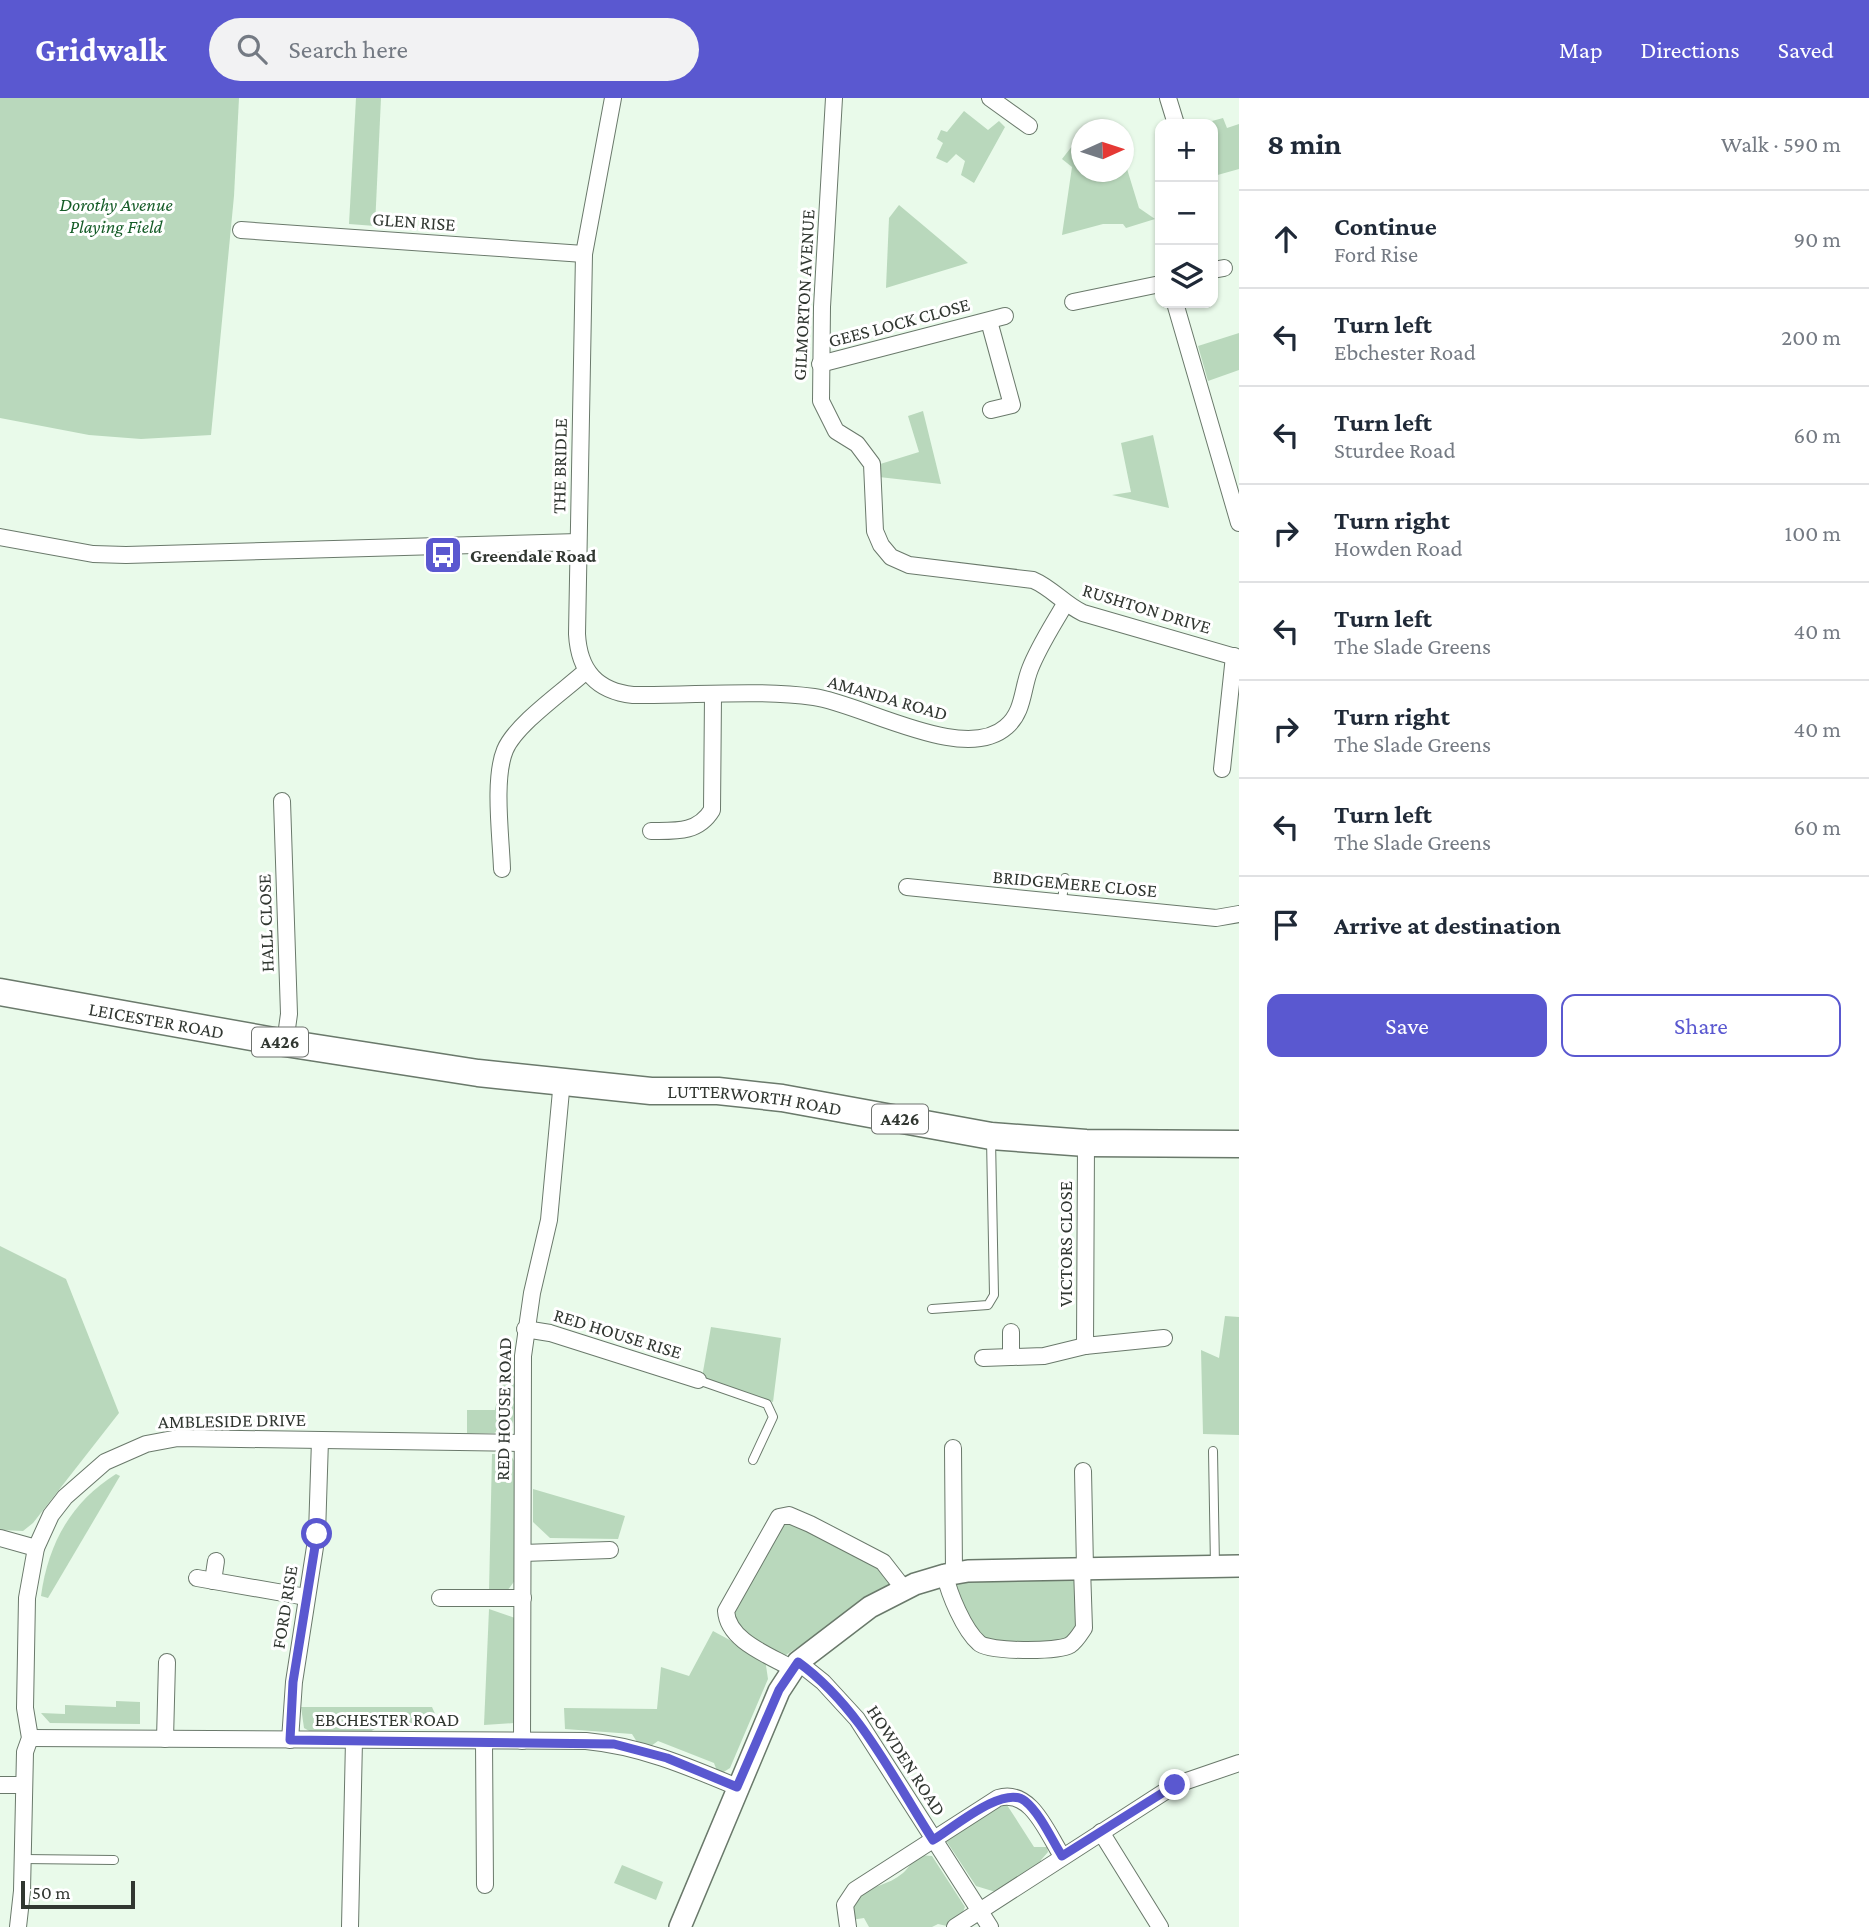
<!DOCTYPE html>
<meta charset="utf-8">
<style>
:root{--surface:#fff;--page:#f2f2f3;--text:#1f2937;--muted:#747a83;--line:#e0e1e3;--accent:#5a58d0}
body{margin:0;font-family:"Crimson Pro",serif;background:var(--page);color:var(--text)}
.controls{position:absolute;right:21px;top:21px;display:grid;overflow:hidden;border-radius:14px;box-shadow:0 2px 5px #0004}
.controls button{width:63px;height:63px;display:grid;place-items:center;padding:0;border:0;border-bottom:2px solid var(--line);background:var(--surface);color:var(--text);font:35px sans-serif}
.compass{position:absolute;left:1071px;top:21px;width:63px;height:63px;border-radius:50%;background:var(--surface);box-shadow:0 2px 5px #0004;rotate:87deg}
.scale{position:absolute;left:21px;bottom:18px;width:114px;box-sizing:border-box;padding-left:7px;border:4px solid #313731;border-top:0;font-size:19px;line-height:24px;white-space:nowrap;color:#313731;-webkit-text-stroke:5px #fff;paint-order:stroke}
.stop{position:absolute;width:21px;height:21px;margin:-16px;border:5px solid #5a58d0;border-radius:50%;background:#fff}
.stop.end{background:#5a58d0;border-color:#fff;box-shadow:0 2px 7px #0008}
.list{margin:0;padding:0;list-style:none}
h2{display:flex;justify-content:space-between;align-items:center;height:91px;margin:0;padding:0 28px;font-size:30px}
h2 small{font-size:23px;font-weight:400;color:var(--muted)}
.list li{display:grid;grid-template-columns:46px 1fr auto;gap:21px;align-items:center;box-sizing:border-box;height:98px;padding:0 28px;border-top:2px solid var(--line)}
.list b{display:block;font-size:26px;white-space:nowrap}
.list p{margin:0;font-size:23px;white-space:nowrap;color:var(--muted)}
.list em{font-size:23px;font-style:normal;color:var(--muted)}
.actions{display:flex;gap:14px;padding:21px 28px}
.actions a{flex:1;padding:16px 0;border:2px solid var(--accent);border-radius:14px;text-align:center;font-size:24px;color:var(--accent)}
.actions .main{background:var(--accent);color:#fff}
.icon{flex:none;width:38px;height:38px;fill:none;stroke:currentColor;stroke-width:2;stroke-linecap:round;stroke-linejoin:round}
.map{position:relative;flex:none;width:1239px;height:1829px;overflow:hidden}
header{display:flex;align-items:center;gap:42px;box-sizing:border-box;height:98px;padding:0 35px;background:var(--accent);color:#fff}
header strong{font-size:33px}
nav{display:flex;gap:38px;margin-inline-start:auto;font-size:24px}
.search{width:490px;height:63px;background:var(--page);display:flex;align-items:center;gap:18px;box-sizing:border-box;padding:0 24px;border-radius:38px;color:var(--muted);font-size:26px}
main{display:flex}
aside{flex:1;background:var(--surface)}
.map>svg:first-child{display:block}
</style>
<header>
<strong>Gridwalk</strong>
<div class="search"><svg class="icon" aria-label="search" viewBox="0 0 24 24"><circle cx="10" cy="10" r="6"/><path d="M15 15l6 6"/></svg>Search here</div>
<nav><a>Map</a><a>Directions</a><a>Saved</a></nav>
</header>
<main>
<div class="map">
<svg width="1239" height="1829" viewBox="0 0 1239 1829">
<rect width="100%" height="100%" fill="#e9faea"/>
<g fill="#b9d8bc">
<path d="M0 0H239L234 98 211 337 141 341 89 337 0 320Z"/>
<path d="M356 0H381L375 128 349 126Z"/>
<path d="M964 13 988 32 999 23 1005 29 974 85 961 77 965 63 956 56 947 65 936 60 943 45 937 41 941 32 947 34Z"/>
<path d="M1223 20 1227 30 1239 26V71L1214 78 1213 26H1201Z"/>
<path d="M1081 42 1082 74H1124V61L1139 110 1155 121 1126 130 1123 126H1103L1062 137 1072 69 1062 61 1073 47Z"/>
<path d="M899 107 968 165 886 190 889 120Z"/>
<path d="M1239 235V272L1208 283 1198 248Z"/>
<path d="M923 313 941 386 879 379 877 367 919 354 908 318Z"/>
<path d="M1153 337 1169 410 1112 397 1131 394 1121 345Z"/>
<path d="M0 1148 66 1181 119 1315 33 1425 23 1433 0 1432Z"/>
<path d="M1225 1218 1239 1219V1337L1203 1336 1201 1252 1219 1260Z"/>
<path d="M711 1229 781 1240 773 1304 702 1279Z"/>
<path d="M502 1275 517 1278 513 1328 494 1335H467V1312H495Z"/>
<path d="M492 1356H510L517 1368 516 1481 507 1493 489 1494Z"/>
<path d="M116 1376 120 1378 48 1500 41 1498C48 1446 71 1404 116 1376Z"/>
<path d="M533 1391 625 1418 618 1441 550 1440 533 1424Z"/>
<path d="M779 1419 864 1454 904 1491 845 1518 786 1557H778L727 1524Z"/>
<path d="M1082 1470 1077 1541 988 1551 949 1497 954 1475Z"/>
<path d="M489 1511 515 1520 514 1625 484 1627Z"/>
<path d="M713 1533 765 1561 768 1581 730 1670 722 1675 717 1673 714 1665 658 1643 651 1648 637 1644 632 1636 565 1631 564 1610 657 1611 661 1569 689 1578Z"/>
<path d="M116 1603 140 1604V1626L50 1625 41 1615 65 1616V1607L116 1609Z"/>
<path d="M301 1609H432L441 1629H378L370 1634H311L304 1630Z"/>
<path d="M1000 1705 1007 1707 1034 1749H1047L1048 1754 1041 1762V1768L999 1795 976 1788 945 1741Z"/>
<path d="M919 1757 932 1758 965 1809 961 1819 947 1828 938 1826 932 1829H869L864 1820 851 1822 855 1798C870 1788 888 1788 903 1775 909 1770 912 1762 919 1757Z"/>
<path d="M622 1767 663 1784 656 1802 614 1785Z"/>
</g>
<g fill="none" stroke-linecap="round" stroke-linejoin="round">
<defs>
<g id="service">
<path d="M1062 802 1065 780"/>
<path d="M932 1211 988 1207 994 1197 991 1041"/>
<path d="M698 1282 767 1306 773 1319 753 1362"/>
<path d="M1213 1353 1215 1468"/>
<path d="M23 1761 114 1762"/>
</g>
<g id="minor">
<path d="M613 0 584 156 577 536C579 573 597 593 633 597 692 598 755 591 814 599 863 606 964 666 1006 629 1024 614 1022 591 1030 571 1039 548 1053 527 1065 506"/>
<path d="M834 0 822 209 821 303 836 333 857 346 872 366 875 433 881 447 891 459 909 467 1033 482C1052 490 1064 506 1083 515L1239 560"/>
<path d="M990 0 1029 28"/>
<path d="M1168 0 1176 26"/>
<path d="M241 132 584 156"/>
<path d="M1213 172 1224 170"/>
<path d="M1073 204 1160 186"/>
<path d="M1175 205 1239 425"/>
<path d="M989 223 1012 307 991 312"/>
<path d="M820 266 1005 218"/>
<path d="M0 439 93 456 126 457 578 444"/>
<path d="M1222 671 1234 558"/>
<path d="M282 703 289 916 285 945"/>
<path d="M651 733C676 733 698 735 712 712L713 598"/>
<path d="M502 771C501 739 493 681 505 652 516 626 564 593 586 573"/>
<path d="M907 789 1216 820 1239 816"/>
<path d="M525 1231 550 1235 698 1282"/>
<path d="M1011 1234V1259"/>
<path d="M1085 1248 1086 1045"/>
<path d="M983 1260 1044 1258 1085 1248 1164 1240"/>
<path d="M953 1350 954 1475"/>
<path d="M1083 1373 1085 1470"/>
<path d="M0 1440 36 1450"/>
<path d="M523 1455 610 1452"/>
<path d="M945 1477C949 1496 964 1532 979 1545 988 1554 1058 1554 1070 1547 1076 1543 1080 1536 1084 1530L1082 1470"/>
<path d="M197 1480 306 1499"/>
<path d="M213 1483 216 1463"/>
<path d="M440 1500H523"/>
<path d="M798 1564 823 1584 857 1621 990 1829"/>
<path d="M793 1571C769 1557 728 1543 726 1513L779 1419 789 1417 810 1426 883 1464 904 1491"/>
<path d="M30 1640 586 1643C640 1648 687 1668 737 1689"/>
<path d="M165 1641 167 1564"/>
<path d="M290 1642 294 1584 317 1436 320 1342"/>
<path d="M484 1643 485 1787"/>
<path d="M522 1643 523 1258 532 1195 549 1122 562 982"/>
<path d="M0 1687H23"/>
<path d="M1101 1734 1160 1829"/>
<path d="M18 1829 22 1793 25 1654 30 1640 25 1610 27 1500 36 1450 51 1417 65 1399 105 1364 146 1346 178 1340 522 1345"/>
<path d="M350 1829 354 1642"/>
<path d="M848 1829 845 1807 855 1792 998 1700C1031 1690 1047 1735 1062 1758"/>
<path d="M955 1829 1175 1687 1239 1665"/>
</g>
<path id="tertiary" d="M680 1829 779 1593 798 1564 870 1509 915 1486 945 1477 968 1473 1239 1468"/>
<g id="primary">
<path id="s1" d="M0 894 285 945 478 975 651 993H718L782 1000 991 1038 1086 1045 1239 1046"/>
</g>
</defs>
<use href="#service" stroke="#6a796b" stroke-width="10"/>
<use href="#minor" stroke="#6a796b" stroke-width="18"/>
<use href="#tertiary" stroke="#6a796b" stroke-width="24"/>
<use href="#primary" stroke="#6a796b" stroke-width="29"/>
<use href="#service" stroke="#fff" stroke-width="8"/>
<use href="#minor" stroke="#fff" stroke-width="16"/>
<use href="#tertiary" stroke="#fff" stroke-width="21"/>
<use href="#primary" stroke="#fff" stroke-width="26"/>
</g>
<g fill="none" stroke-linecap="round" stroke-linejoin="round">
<path stroke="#5a58d0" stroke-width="9" d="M317 1436 293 1584 290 1642 614 1646 667 1660 737 1689 779 1592 798 1564C860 1609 893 1680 933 1742 953 1730 1004 1686 1025 1703 1040 1715 1052 1742 1062 1758L1175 1687"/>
</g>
<defs>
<symbol id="bus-square" viewBox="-11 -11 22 22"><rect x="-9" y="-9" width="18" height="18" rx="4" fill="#5a58d0" stroke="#fff"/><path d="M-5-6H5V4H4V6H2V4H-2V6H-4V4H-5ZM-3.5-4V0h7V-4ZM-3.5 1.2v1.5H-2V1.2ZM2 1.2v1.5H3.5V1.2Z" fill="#fff"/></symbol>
</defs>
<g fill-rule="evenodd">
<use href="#bus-square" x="421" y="435" width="44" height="44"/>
</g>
<g text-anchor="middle" stroke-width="6" stroke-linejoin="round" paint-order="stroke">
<g fill="#fff" stroke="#6f736f" stroke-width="2">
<rect x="252" y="929.5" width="56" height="29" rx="5"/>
<rect x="872" y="1006.5" width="56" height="29" rx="5"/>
</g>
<g font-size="18" font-weight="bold" fill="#313731">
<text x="280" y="950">A426</text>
<text x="900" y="1027">A426</text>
</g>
<g font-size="19" font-style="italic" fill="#155c27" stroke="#fff">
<text x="116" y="113">Dorothy Avenue<tspan x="116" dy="22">Playing Field</tspan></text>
</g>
<g font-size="19" fill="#313731" stroke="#fff">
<text transform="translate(414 123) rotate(4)" y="7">GLEN RISE</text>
<text transform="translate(803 197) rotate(-87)" y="7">GILMORTON AVENUE</text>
<text transform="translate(899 224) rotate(-15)" y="7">GEES LOCK CLOSE</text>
<text transform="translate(559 368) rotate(-89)" y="7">THE BRIDLE</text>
<text transform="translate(1147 510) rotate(17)" y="7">RUSHTON DRIVE</text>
<text transform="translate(888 599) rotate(16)" y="7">AMANDA ROAD</text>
<text transform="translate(1075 785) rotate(5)" y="7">BRIDGEMERE CLOSE</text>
<text transform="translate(265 825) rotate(-92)" y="7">HALL CLOSE</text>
<text dy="7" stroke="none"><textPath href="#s1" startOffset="159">LEICESTER ROAD</textPath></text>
<text dy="7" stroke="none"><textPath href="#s1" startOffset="763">LUTTERWORTH ROAD</textPath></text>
<text transform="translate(1065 1146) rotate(-90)" y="7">VICTORS CLOSE</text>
<text transform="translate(618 1235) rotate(17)" y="7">RED HOUSE RISE</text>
<text transform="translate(503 1311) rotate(-89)" y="7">RED HOUSE ROAD</text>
<text transform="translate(232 1322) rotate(-1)" y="7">AMBLESIDE DRIVE</text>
<text transform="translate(284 1509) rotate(-81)" y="7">FORD RISE</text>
<text x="387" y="1628">EBCHESTER ROAD</text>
<text transform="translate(907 1662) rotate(57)" y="7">HOWDEN ROAD</text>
</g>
<g font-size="19" font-weight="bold" fill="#313731" stroke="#fff" text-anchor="start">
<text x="470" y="464">Greendale Road</text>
</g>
</g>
</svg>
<div class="controls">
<button>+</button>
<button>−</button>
<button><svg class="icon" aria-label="layers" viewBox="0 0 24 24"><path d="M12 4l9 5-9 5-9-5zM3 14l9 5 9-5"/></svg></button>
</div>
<svg class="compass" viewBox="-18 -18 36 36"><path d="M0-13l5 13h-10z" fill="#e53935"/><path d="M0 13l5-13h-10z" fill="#747a83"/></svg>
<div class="scale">50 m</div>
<div class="stop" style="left:317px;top:1436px"></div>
<div class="stop end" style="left:1175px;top:1687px"></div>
</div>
<aside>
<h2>8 min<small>Walk · 590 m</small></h2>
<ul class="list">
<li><svg class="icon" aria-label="ahead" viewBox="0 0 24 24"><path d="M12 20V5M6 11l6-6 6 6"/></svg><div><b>Continue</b><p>Ford Rise</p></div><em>90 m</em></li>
<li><svg class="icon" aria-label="left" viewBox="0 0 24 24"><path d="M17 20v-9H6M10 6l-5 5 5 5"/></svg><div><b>Turn left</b><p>Ebchester Road</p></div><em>200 m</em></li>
<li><svg class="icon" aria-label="left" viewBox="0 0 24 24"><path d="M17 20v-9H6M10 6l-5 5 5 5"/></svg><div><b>Turn left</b><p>Sturdee Road</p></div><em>60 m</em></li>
<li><svg class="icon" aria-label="right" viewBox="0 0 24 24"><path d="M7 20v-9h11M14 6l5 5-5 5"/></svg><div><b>Turn right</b><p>Howden Road</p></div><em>100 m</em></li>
<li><svg class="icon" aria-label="left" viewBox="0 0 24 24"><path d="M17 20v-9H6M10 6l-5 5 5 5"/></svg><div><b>Turn left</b><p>The Slade Greens</p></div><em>40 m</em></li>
<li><svg class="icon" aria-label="right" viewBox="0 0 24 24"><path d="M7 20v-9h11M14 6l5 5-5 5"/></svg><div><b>Turn right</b><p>The Slade Greens</p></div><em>40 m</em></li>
<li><svg class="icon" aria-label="left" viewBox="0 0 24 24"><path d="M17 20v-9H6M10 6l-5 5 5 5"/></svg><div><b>Turn left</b><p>The Slade Greens</p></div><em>60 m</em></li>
<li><svg class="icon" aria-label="arrive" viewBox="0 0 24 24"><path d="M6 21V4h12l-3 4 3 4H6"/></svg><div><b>Arrive at destination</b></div></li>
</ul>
<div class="actions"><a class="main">Save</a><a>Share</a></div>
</aside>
</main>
